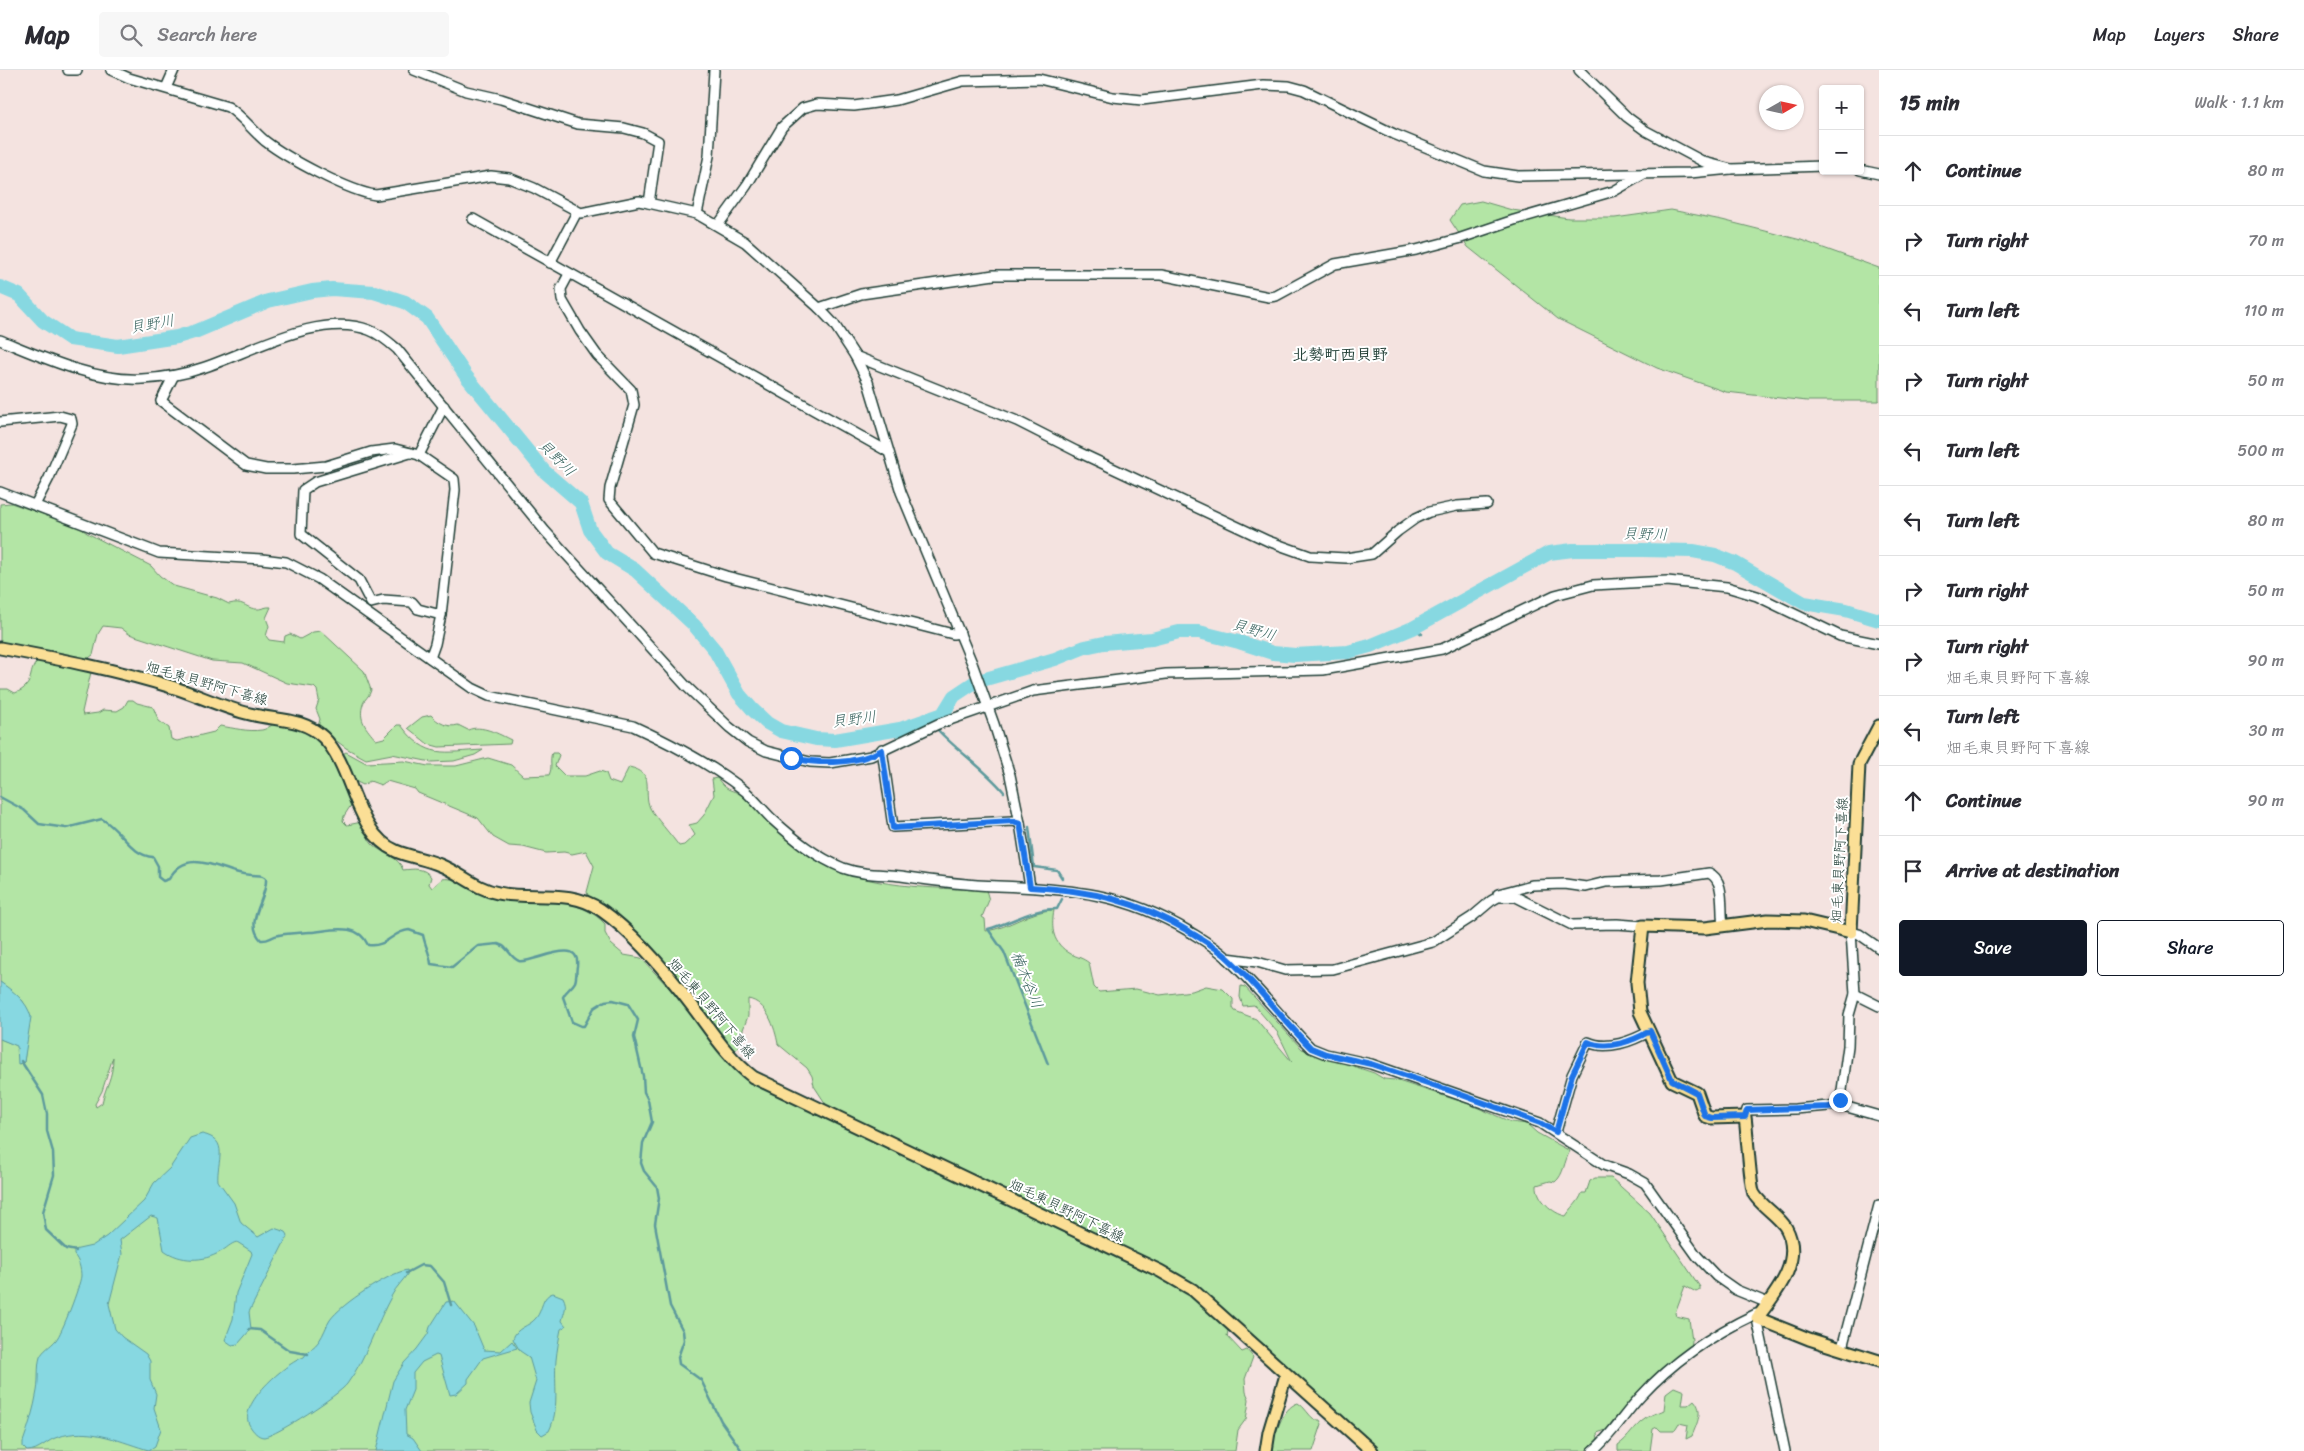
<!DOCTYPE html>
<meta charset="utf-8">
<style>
:root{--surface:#fff;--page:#f7f7f7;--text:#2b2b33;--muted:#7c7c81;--line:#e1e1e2;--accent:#111827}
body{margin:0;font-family:Sriracha,"Klee One",sans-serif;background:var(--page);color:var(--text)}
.controls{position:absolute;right:15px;top:15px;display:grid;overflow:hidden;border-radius:5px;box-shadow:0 1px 4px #0004}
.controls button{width:45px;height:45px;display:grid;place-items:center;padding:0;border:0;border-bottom:1px solid var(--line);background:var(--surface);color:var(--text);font:25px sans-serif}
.compass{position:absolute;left:1759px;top:15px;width:45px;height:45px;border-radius:50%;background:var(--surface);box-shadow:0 1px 4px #0004;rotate:81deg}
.stop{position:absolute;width:15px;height:15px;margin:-11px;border:4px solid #1a73e8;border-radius:50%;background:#fff}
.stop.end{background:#1a73e8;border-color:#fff;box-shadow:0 1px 5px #0008}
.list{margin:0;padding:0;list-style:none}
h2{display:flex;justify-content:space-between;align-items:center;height:65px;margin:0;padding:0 20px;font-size:21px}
h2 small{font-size:16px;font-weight:400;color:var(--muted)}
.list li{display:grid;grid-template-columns:32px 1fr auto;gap:15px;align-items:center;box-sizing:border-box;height:70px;padding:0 20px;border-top:1px solid var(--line)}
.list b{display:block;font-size:19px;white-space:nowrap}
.list p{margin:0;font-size:16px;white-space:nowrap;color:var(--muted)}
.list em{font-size:16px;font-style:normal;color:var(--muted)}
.actions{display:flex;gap:10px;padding:15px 20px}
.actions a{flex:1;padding:11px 0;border:1px solid var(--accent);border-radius:5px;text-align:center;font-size:18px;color:var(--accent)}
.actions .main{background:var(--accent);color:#fff}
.icon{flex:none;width:28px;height:28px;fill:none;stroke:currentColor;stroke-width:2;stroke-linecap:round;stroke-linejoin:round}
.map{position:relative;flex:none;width:1879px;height:1381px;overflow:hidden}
header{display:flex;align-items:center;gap:30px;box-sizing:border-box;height:70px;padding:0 25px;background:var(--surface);border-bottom:1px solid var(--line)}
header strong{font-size:24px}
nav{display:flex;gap:28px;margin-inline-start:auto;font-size:18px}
.search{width:350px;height:45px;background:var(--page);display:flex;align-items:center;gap:12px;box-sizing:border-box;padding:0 18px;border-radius:5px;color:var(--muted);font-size:19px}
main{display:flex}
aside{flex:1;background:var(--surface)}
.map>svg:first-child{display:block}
</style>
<header>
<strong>Map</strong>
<div class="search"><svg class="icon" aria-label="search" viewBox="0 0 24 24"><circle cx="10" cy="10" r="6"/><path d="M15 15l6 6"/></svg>Search here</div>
<nav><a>Map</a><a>Layers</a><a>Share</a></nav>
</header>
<main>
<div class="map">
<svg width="1879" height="1381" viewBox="0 0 1879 1381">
<rect width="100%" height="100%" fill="#f4e3e0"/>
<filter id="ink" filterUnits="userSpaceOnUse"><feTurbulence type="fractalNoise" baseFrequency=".02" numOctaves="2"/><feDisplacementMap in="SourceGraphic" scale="10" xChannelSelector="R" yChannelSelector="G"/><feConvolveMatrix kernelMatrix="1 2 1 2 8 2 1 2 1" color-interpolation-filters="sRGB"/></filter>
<g filter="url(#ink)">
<g fill="#b3e5a5" stroke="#69916c" fill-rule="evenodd">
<path d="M1481 131 1512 140 1569 148H1615L1671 140 1722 150 1801 170 1879 198V331H1807L1726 322 1657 298 1558 249 1468 177 1450 150 1460 135Z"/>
<path d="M11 433 78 456 87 463 151 496 160 506 174 516 217 528 229 534C243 530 244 537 255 539 261 540 266 536 271 537L266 548 269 556 266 566 269 570 284 572 285 566 290 564 300 569 313 562 321 561 364 601 371 620C370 626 364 629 363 634 358 650 366 658 376 670L384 668 397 655H401C427 690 444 682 483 680L475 685 454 691 431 692 392 684 366 689 346 678 318 657 320 649 316 639 319 630 317 620 314 617 287 613 243 593 212 591 129 564 121 558 103 556 98 564 93 585 86 590 0 574V434Z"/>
<path d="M39 590 89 600 91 602 82 642 83 645 98 643 103 640 117 641 124 637 128 630H133L137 633 153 637 159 651 169 658 171 669 177 671 214 662 220 656C234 658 247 662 262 660 268 659 272 653 279 653 325 656 337 697 353 732L344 746 343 751 347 755 362 752C367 759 366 767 372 774 382 784 399 786 403 800 414 799 424 797 431 807L429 814 432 818 442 809C460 806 473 823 491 828 499 830 509 829 518 829 549 830 583 830 605 854V863L611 874 624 885 641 888 686 936 723 987 735 1000 764 1018 1139 1199 1174 1213 1211 1242 1228 1261 1227 1266 1242 1282 1247 1280 1253 1287 1245 1309 1246 1322 1249 1329 1248 1338 1246 1349 1238 1360 1235 1381H0V969L18 976 19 994 24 992 27 966 23 931 0 912V619H8L15 623C37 615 26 600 39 590ZM113 987C113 1009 106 1014 102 1033L96 1037 95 1034 102 1021Z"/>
<path d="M431 645C438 653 448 658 458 655L468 660C481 654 499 664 511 670L510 674 439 677 428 674 408 658 422 647Z"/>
<path d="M346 682 366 693 404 691 428 696H456L488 688 511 695 523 706 549 705C553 697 549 690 552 683H557L559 685 555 696 565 706H585L600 701 606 703 609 711 620 715 629 697C657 703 642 720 650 738 654 746 673 767 679 776L684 775 695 765 689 755 697 753 704 745 714 725 712 709 717 708C720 712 724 717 728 719 734 722 739 722 745 727 767 749 790 776 819 792 867 818 933 818 986 820L989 830 982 847 985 849 986 861C1010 858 1030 840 1054 840 1051 859 1052 873 1071 884 1077 887 1083 888 1089 893L1094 917 1099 922 1136 919 1160 925 1192 921 1206 916 1223 919 1233 929V938L1235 941 1256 949 1292 992 1278 963 1254 935 1243 936 1240 927 1241 916 1245 917 1302 979 1374 1003 1384 1009 1395 1010 1469 1034 1511 1052 1527 1054 1537 1063 1570 1081C1564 1091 1564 1105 1555 1112L1550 1111 1537 1115C1536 1128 1553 1144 1566 1146 1571 1138 1579 1132 1582 1123H1586L1590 1111 1595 1108H1611L1650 1143 1700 1217V1220L1696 1222 1685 1216 1675 1243 1676 1246 1689 1249 1692 1270 1690 1289C1677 1299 1607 1346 1609 1359L1597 1363 1598 1369 1585 1381H1379L1197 1218 1179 1204 1138 1187 829 1039 814 1016 812 1006 807 998 778 974C775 958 767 932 748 929V946L741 965V973L734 982 707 950 589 829 587 822 594 796 586 781 572 784 564 782 546 783 523 777 509 776 493 767 478 748 418 723 415 719 387 711 381 715 370 711 363 715 353 710 341 685Z"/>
<path d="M1674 1317 1684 1321 1682 1335H1688L1694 1330C1704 1341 1697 1353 1692 1366L1686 1369 1688 1355 1679 1353 1674 1361H1661L1657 1357 1653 1359 1650 1381H1618V1375C1629 1368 1634 1356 1645 1349 1651 1344 1658 1343 1664 1340L1666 1323Z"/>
<path d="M1298 1333C1305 1337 1308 1345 1315 1350H1320L1322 1354 1313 1381H1270C1276 1365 1281 1338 1298 1333Z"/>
</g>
<g fill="#87d8e1" stroke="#5d9a9c">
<path d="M0 912C13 921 27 931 31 947L24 992 18 994 17 976 0 969Z"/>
<path d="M202 1064C231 1070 216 1092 218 1111L234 1133 241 1153 258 1167 274 1158 286 1162 288 1165 249 1242 251 1259 238 1274 232 1275 225 1270 233 1249 236 1223 252 1184 251 1181 237 1172C231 1173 226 1179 220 1182 204 1192 180 1192 164 1180L158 1148 151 1146 120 1170 122 1184 109 1234 115 1259 122 1267 146 1284 150 1291V1310L156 1324 154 1338 161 1359 155 1376 149 1380 145 1379C116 1370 89 1357 58 1367 47 1370 39 1381 27 1381L23 1377V1372C29 1355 34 1339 37 1321 39 1310 37 1297 40 1287 43 1280 51 1276 56 1270 62 1263 80 1216 81 1206 81 1199 79 1190 74 1185V1180L92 1176 107 1166 144 1131 154 1113 170 1098 190 1068Z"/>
<path d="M407 1200 408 1203C403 1211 396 1217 392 1225 376 1254 367 1287 347 1314 340 1324 276 1366 264 1367 258 1367 253 1361 250 1356 236 1335 286 1293 304 1287 308 1280 315 1277 319 1271 324 1264 326 1256 330 1250 341 1234 389 1203 407 1200Z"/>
<path d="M553 1223 563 1227C568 1237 564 1241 562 1251L566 1256 561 1259C559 1269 557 1280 556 1290 554 1315 560 1339 549 1361L542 1365 537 1360 530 1342 529 1333 536 1311 529 1287 520 1281 513 1269C516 1257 529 1257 536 1248 543 1240 541 1226 553 1223Z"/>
<path d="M454 1231 474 1256 484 1280 501 1281 512 1271 517 1278 483 1288 468 1309V1313L456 1324 450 1325 439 1286 436 1285 422 1292 413 1303V1320L405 1340 406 1364 413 1368 422 1381H376L393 1311 404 1293 417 1279 428 1264 430 1257 446 1232Z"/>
</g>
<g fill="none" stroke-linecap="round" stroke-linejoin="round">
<g stroke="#5d9a9c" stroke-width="2.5">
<path d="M1413 558 1422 564"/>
<path d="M936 658C957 681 984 698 1004 722"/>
<path d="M0 727 24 740 39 754 66 758 102 749C121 760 132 786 153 787L158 796V807L163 811 169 809C184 781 210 794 235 802 244 805 254 805 263 806L266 808C268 829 243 851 261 870 269 871 271 866 279 865 289 863 299 863 310 862 330 861 357 851 368 875 386 878 393 861 409 860L423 865C425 876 430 883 431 894L452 897 478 876 498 874 503 876C509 880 512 889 519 891 532 894 581 865 577 896 576 901 577 907 575 912 572 918 566 920 563 927L572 952 581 956H584L594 938 605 931 613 930 628 934 638 950 634 967 643 1006 644 1022 648 1030 652 1052 643 1073 641 1093 644 1101 657 1117 659 1128 655 1154 670 1236 683 1261 684 1270 678 1287 679 1294 701 1310 721 1351 742 1381"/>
<path d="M1029 757 1034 797 1057 800 1062 808"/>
<path d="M21 991 43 1025 47 1044V1061L53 1082 54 1105 43 1142 46 1160 66 1179 76 1181"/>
<path d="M1048 994 1004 882 988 859C1011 853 1033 838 1057 839L1062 829"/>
<path d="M406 1203 421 1195 430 1196 444 1212 451 1235"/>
<path d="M249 1259 260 1260 290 1281 308 1284"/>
</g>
<path stroke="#87d8e1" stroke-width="14" d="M0 217 19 225 43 251 70 269 118 276 177 267 197 261 268 231 312 221 332 219 374 222 405 232 427 248 466 306 544 401 581 433 590 460 607 483 635 500 694 555 714 579 739 624 753 640 767 653 781 661 816 669 835 670 900 659 943 644 954 626 975 612 1055 589 1085 577 1104 573 1152 569 1179 562H1199L1239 572 1273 583 1295 585 1348 582 1370 576 1413 558 1549 483 1573 480H1642L1693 481 1715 485 1735 493 1804 533 1846 540 1879 550"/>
<defs>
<g id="minor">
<path d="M68 0H77"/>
<path d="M111 0 129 8 228 37C242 46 252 60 265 71 287 88 350 122 376 125L491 106 509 108 534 118 581 143 639 131 644 132 697 144 745 172 819 238 834 254 855 286 868 312 901 422 972 593 994 654 1010 705 1020 753 1030 817"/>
<path d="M414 0 466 21 501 29 578 54 624 58 643 63 658 71 649 133"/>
<path d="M1579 0 1627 47 1646 61 1704 92 1731 99 1823 96"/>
<path d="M166 18 174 0"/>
<path d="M1860 100 1879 104"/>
<path d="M697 144 709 86 714 0"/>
<path d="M473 149 887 381"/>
<path d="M718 155 747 115 782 57 803 38 817 34 854 36 897 30 963 11 1039 9 1113 27 1142 30 1263 15 1289 16 1304 20 1394 64 1484 101 1518 106 1690 103 1731 99"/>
<path d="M550 193 577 142"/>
<path d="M569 204 561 219 562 230 580 261 597 285 631 320 634 335 610 418 609 430 653 483 726 506 953 564 960 563"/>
<path d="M819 238 861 224 994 205H1161L1269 227 1276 226 1335 194 1416 180 1458 169 1514 150 1614 121 1642 105"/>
<path d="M0 270C42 287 96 312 142 309 163 308 182 305 202 298 249 283 319 241 369 260 380 264 389 272 397 279L545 461 686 616 729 657 748 672 766 681 810 692 830 693 871 686 938 654 1033 621 1166 604 1323 600 1442 579 1555 525 1593 515 1667 511 1727 517 1757 526 1840 566 1879 574"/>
<path d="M855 286 1017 351 1076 381 1268 471 1310 486 1346 488 1372 484 1398 461 1416 448 1429 442 1457 436 1487 434"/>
<path d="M173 307 161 331 246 395 266 399H293L326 396 371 382 395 379 419 385 454 409 455 420 441 545 435 574 430 588"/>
<path d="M0 352 60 346 71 349 72 354 49 408 35 435"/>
<path d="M410 383 315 412 303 420 301 464 359 510 371 533 383 530 412 532 418 539 441 545"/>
<path d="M419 385 444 336"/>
<path d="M0 422 159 483 262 489 286 492 319 509 472 618 489 626 633 656C670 673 714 696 745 721 755 730 763 740 772 749 794 769 816 787 843 798 862 805 881 804 901 806 934 811 965 815 998 816 1072 819 1125 823 1190 862 1203 870 1217 878 1228 889 1258 917 1282 949 1311 978L1326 984 1371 994 1540 1053 1604 1095 1629 1104 1645 1113 1697 1186 1716 1206 1736 1220 1768 1233 1765 1238"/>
<path d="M882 679 893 757 1013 751 1020 753"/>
<path d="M1498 824 1532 815 1565 814 1586 817 1606 812 1661 810 1709 803C1726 810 1720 840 1723 855"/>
<path d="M1227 888 1257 892 1285 900 1333 899 1433 872 1472 847 1491 831 1498 827H1516L1572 855 1617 854 1643 856"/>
<path d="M1855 924 1879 936"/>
<path d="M1840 1035 1848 976 1849 945 1855 924 1851 862 1859 864 1879 878"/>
<path d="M1745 1047 1747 1040 1795 1039 1840 1035 1879 1046"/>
<path d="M1556 1062 1572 1005 1588 972C1607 981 1633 971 1650 961"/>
<path d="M1842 1278 1879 1135"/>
<path d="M1593 1381C1612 1365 1624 1344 1641 1326 1673 1291 1713 1264 1756 1244L1785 1381"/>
</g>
<g id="major">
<path d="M0 578C59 589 118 600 175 618 200 626 224 638 250 644 276 651 302 647 323 667 354 697 354 763 396 781 410 787 426 789 440 795 460 803 476 819 498 823 531 830 571 818 601 840 634 863 669 905 693 937 712 962 728 988 753 1007L1160 1201 1193 1220 1372 1381"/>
<path d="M1879 656 1859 694 1851 862 1804 851 1768 850 1705 858 1643 856 1637 913 1640 942 1672 1011 1697 1023 1705 1046 1711 1048 1745 1047C1747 1060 1750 1117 1754 1124 1762 1137 1778 1145 1786 1158 1804 1191 1776 1223 1757 1248L1809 1269 1879 1291"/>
<path d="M1266 1381 1269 1362 1286 1305"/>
</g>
</defs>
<use href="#minor" stroke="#1f3d34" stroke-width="12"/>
<use href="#major" stroke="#1f3d34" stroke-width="15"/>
<use href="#minor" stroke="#fff" stroke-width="9"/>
<use href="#major" stroke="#fbdf96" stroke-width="11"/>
</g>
</g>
<g fill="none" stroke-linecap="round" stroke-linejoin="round" filter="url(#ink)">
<path stroke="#1a73e8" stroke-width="6" d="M791 688C820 694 856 695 882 680L893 758 1013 751 1020 753 1030 817C1090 820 1138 831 1190 862 1203 870 1217 878 1228 888 1258 916 1282 949 1311 978L1326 984 1371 994 1448 1020 1540 1053 1556 1062 1572 1005 1588 972C1607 981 1633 971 1650 961L1672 1010 1697 1023 1705 1046 1712 1048 1745 1047 1747 1040 1829 1037 1840 1035V1030"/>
</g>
<g text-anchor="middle" stroke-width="4" stroke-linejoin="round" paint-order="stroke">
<g font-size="14" fill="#1f3d34" stroke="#fff">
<text transform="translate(207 613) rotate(16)" y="5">畑毛東貝野阿下喜線</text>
<text transform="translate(1839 790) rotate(-87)" y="5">畑毛東貝野阿下喜線</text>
<text transform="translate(712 938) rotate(50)" y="5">畑毛東貝野阿下喜線</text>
<text transform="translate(1067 1140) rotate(26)" y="5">畑毛東貝野阿下喜線</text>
</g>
<g font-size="15" font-style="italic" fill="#39645f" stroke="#fff">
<text transform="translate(152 254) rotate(-10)" y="5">貝野川</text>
<text transform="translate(557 388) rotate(45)" y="5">貝野川</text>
<text transform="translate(1645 464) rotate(1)" y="5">貝野川</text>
<text transform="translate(1254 560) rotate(16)" y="5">貝野川</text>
<text transform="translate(854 649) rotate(-7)" y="5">貝野川</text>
<text transform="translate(1027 910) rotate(68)" y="5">楠木谷川</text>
</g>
<g font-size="16" font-weight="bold" fill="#1f3d34" stroke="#fff">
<text x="1340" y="290">北勢町西貝野</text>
</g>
</g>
</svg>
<div class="controls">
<button>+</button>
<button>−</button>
</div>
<svg class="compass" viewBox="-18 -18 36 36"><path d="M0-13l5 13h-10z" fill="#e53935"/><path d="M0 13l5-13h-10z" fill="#7c7c81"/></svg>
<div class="stop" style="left:791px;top:688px"></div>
<div class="stop end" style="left:1840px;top:1030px"></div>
</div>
<aside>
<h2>15 min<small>Walk · 1.1 km</small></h2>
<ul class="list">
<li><svg class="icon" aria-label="ahead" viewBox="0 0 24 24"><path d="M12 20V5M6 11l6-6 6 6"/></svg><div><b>Continue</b></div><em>80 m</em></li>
<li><svg class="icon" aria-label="right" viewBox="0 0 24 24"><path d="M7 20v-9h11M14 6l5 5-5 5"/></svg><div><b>Turn right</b></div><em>70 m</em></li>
<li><svg class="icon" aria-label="left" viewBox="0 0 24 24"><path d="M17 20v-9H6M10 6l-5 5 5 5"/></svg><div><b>Turn left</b></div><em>110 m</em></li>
<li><svg class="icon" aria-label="right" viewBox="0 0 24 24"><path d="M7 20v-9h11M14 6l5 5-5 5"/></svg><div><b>Turn right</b></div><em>50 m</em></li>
<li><svg class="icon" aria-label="left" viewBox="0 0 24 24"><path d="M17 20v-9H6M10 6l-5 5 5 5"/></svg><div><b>Turn left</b></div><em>500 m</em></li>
<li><svg class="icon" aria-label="left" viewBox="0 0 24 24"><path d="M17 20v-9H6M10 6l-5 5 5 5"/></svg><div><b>Turn left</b></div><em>80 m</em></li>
<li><svg class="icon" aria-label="right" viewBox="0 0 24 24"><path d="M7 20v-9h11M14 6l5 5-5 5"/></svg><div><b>Turn right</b></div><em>50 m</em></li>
<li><svg class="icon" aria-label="right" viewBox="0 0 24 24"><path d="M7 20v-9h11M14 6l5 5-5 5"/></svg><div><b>Turn right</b><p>畑毛東貝野阿下喜線</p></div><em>90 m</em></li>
<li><svg class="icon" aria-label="left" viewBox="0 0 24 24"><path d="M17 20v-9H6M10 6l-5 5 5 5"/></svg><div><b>Turn left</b><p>畑毛東貝野阿下喜線</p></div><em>30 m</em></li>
<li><svg class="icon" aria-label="ahead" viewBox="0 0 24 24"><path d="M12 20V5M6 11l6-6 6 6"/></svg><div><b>Continue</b></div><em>90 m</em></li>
<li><svg class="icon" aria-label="arrive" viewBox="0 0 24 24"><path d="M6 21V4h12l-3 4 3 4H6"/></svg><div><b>Arrive at destination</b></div></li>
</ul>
<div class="actions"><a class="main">Save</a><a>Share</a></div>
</aside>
</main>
